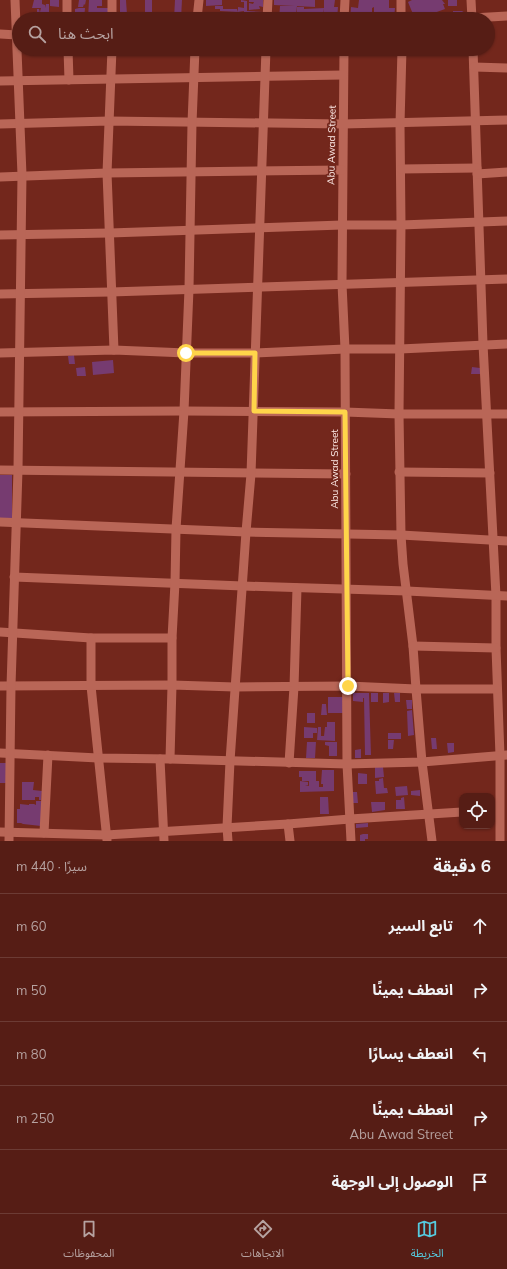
<!DOCTYPE html>
<html lang="ar">
<meta charset="utf-8">
<style>
:root{--surface:#561d15;--page:#5c261e;--text:#f1f3f6;--muted:#b6a2a0;--line:#6c3b34;--accent:#55cade}
body{margin:0;font-family:Mulish,"Noto Sans Arabic",sans-serif;background:var(--page);color:var(--text);direction:rtl}
.controls{position:absolute;right:12px;bottom:12px;display:grid;overflow:hidden;border-radius:8px;box-shadow:0 1px 3px #0004}
.controls button{width:36px;height:36px;display:grid;place-items:center;padding:0;border:0;border-bottom:1px solid var(--line);background:var(--surface);color:var(--text);font:20px sans-serif}
.stop{position:absolute;width:12px;height:12px;margin:-9px;border:3px solid #ffd54a;border-radius:50%;background:#fff}
.stop.end{background:#ffd54a;border-color:#fff;box-shadow:0 1px 4px #0008}
.list{margin:0;padding:0;list-style:none}
h2{display:flex;justify-content:space-between;align-items:center;height:52px;margin:0;padding:0 16px;font-size:17px}
h2 small{font-size:13px;font-weight:400;color:var(--muted)}
.list li{display:grid;grid-template-columns:26px 1fr auto;gap:12px;align-items:center;box-sizing:border-box;height:64px;padding:0 16px;border-top:1px solid var(--line)}
.list b{display:block;font-size:15px;white-space:nowrap}
.list p{margin:0;font-size:13px;white-space:nowrap;color:var(--muted)}
.list em{font-size:13px;font-style:normal;color:var(--muted)}
.icon{flex:none;width:22px;height:22px;fill:none;stroke:currentColor;stroke-width:2;stroke-linecap:round;stroke-linejoin:round}
.map{position:relative;flex:none;width:507px;height:841px;overflow:hidden;direction:ltr}
.search{position:absolute;background:var(--surface);box-shadow:0 1px 3px #0004;left:12px;right:12px;top:12px;height:44px;display:flex;align-items:center;gap:10px;box-sizing:border-box;padding:0 14px;border-radius:22px;color:var(--muted);font-size:15px}
.sheet{height:372px;background:var(--surface)}
nav{display:flex;justify-content:space-around;align-items:center;box-sizing:border-box;height:56px;border-top:1px solid var(--line);background:var(--surface);font-size:11px;color:var(--muted)}
nav a{display:grid;justify-items:center;gap:2px}
nav .on{color:var(--accent)}
.map>svg:first-child{display:block}
</style>
<div class="map">
<svg width="507" height="841" viewBox="0 0 507 841">
<rect width="100%" height="100%" fill="#73271c"/>
<g fill="#763b70">
<path d="M34 0H42V4L45 5V8L46 4H49V16H58V19H45V16H37V9H39L40 13 45 14V12H40L41 8H32Z"/>
<path d="M50 0H59V7L50 6Z"/>
<path d="M79 0H86L85 5 84 4 83 7H78Z"/>
<path d="M89 0H102V6H97V8H108V16L92 15V19H88Z"/>
<path d="M120 0H126L127 15 120 14Z"/>
<rect x="145" y="0" width="7" height="19"/>
<path d="M175 0H182L181 19H174Z"/>
<path d="M206 0H222V5L206 6Z"/>
<path d="M241 0 247 1V11L263 12V19H243L244 11 238 12V7L244 8V2H241Z"/>
<path d="M249 0H263V7L259 6 260 9 249 10V3L253 4 254 2H249Z"/>
<path d="M274 0H315V7L274 5Z"/>
<path d="M324 0H335L334 7H338L337 19H324Z"/>
<path d="M359 0H389V8H395L394 19H374V7L372 8V19H350L351 7 358 8Z"/>
<path d="M412 0H442L445 4H443L445 9 434 13 435 17 432 18 431 13 415 19 408 2Z"/>
<rect x="448" y="0" width="9" height="6"/>
<path d="M215 6H223V9H237L238 12 220 11V9H215Z"/>
<path d="M280 6H297L296 16 289 15 288 19H279Z"/>
<path d="M297 7H304V9L324 8 323 18H320V19H297Z"/>
<path d="M79 8H85L84 19H75V9Z"/>
<path d="M453 11H462L467 14V19H445V16H453Z"/>
<path d="M74 355 75 364H69L68 356Z"/>
<path d="M113 360 114 373 93 375 92 362Z"/>
<path d="M85 367 86 376H77L76 368Z"/>
<path d="M472 367 480 368V374H471Z"/>
<rect x="0" y="475" width="12" height="43"/>
<path d="M353 693H369L371 755H365L364 698H363V702L353 701Z"/>
<rect x="371" y="693" width="7" height="9"/>
<path d="M383 693H389V702L383 703Z"/>
<path d="M394 693H400V702H395Z"/>
<rect x="328" y="697" width="16" height="16"/>
<path d="M406 700H412V709H407Z"/>
<path d="M322 704H326L327 715H321Z"/>
<path d="M412 710 414 735 408 736 407 711Z"/>
<rect x="307" y="713" width="8" height="10"/>
<path d="M327 722H335V741L317 740 318 727H321V736H324L325 727H327Z"/>
<path d="M304 727 317 728V733H313V738H304Z"/>
<rect x="388" y="733" width="13" height="6"/>
<path d="M431 738H436L437 749H432Z"/>
<path d="M388 740H394L393 749H388Z"/>
<path d="M307 742H316L315 758H306Z"/>
<path d="M325 742H337V756H329V746L325 745Z"/>
<path d="M447 743H454V752L448 753Z"/>
<path d="M361 749V758H355V750Z"/>
<rect x="0" y="763" width="8" height="20"/>
<path d="M375 767H383L384 777 375 778Z"/>
<path d="M322 770H334V791L300 792V781L308 782V785H305L309 786V781H302V777H299V771H316V781H319V787H323V784H321Z"/>
<path d="M358 773 367 774V784H358Z"/>
<path d="M383 778 384 788H387L388 793 376 794 375 781H379V779Z"/>
<path d="M22 782H34L33 790 42 791 41 800H39V797H35V800H22Z"/>
<path d="M407 786 408 795 396 796 395 787Z"/>
<path d="M420 790V796L411 795V791Z"/>
<path d="M353 792H357L358 803H353Z"/>
<path d="M320 797H328L329 814H320Z"/>
<path d="M404 797 405 809H396V800H401V798Z"/>
<path d="M36 801H42L41 826 23 824 21 823H17V809H20V804L29 805V804H34L36 805Z"/>
<path d="M371 802H385V810L372 812Z"/>
<path d="M368 823V827L356 828V824Z"/>
<path d="M363 834H368V839H365V841H360V835Z"/>
</g>
<g fill="none" stroke-linecap="round" stroke-linejoin="round">
<g stroke="#b96657" stroke-width="9">
<path d="M401 0V19"/>
<path d="M471 0 472 19"/>
<path d="M472 18 507 16"/>
<path d="M67 19V0"/>
<path d="M112 19V0"/>
<path d="M197 19 199 0"/>
<path d="M267 19 268 0"/>
<path d="M344 19 345 0"/>
<path d="M0 34 17 35"/>
<path d="M68 49 69 80"/>
<path d="M112 49 107 173 114 350"/>
<path d="M344 49 342 284 345 349 347 764 351 841"/>
<path d="M402 49 400 124 401 225 399 414 401 535 403 564 413 646 416 689 422 762 432 841"/>
<path d="M473 49 483 344 496 596V648L500 756V841"/>
<path d="M474 67 507 68"/>
<path d="M0 81 343 75"/>
<path d="M0 124 109 121 343 124 507 120"/>
<path d="M401 169 477 168"/>
<path d="M477 174 507 172"/>
<path d="M0 177 107 173 342 170"/>
<path d="M0 235 110 233 342 225H401L507 221"/>
<path d="M0 294 111 292 507 279"/>
<path d="M0 353 114 350 186 353H255L345 349H400L507 344"/>
<path d="M0 412 184 411 345 412 399 414H507"/>
<path d="M0 470 346 474"/>
<path d="M399 472 490 473"/>
<path d="M0 522 246 532 401 535 507 541"/>
<path d="M14 577 243 586 407 591 507 596"/>
<path d="M0 632 91 638H172"/>
<path d="M91 638V686L107 840"/>
<path d="M413 646 496 648"/>
<path d="M0 686 172 685 235 687 348 686 416 689H497"/>
<path d="M0 753 98 758 170 759 347 764 422 762 507 755"/>
<path d="M160 759 164 841"/>
<path d="M170 759 172 685V638L175 583 176 529 184 411 189 289 192 123 195 49"/>
<path d="M289 763 294 687 297 588"/>
<path d="M288 824 290 841"/>
<path d="M0 832 106 835 288 824 350 819 462 812"/>
<path d="M44 833 48 755"/>
<path d="M9 841 11 686 18 470 22 175 15 0"/>
<path d="M228 841 227 827 230 761 246 532 251 474 266 49"/>
</g>
</g>
<g fill="none" stroke-linecap="round" stroke-linejoin="round">
<path stroke="#ffd54a" stroke-width="5" d="M186 353H255L254 411 345 412 348 686"/>
</g>
<g text-anchor="middle" stroke-width="3.5" stroke-linejoin="round" paint-order="stroke">
<g font-size="10" fill="#ffece8" stroke="#73271c">
<text transform="translate(331 145) rotate(-89)" y="4">Abu Awad Street</text>
<text transform="translate(334 469) rotate(-90)" y="4">Abu Awad Street</text>
</g>
</g>
</svg>
<div class="controls">
<button><svg class="icon" aria-label="locate" viewBox="0 0 24 24"><circle cx="12" cy="12" r="6"/><path d="M12 2v4M12 18v4M2 12h4M18 12h4"/></svg></button>
</div>
<div class="stop" style="left:186px;top:353px"></div>
<div class="stop end" style="left:348px;top:686px"></div>
<div class="search"><svg class="icon" aria-label="search" viewBox="0 0 24 24"><circle cx="10" cy="10" r="6"/><path d="M15 15l6 6"/></svg>ابحث هنا</div>
</div>
<section class="sheet">
<h2>6 دقيقة<small>سيرًا · 440 m</small></h2>
<ul class="list">
<li><svg class="icon" aria-label="ahead" viewBox="0 0 24 24"><path d="M12 20V5M6 11l6-6 6 6"/></svg><div><b>تابع السير</b></div><em>60 m</em></li>
<li><svg class="icon" aria-label="right" viewBox="0 0 24 24"><path d="M7 20v-9h11M14 6l5 5-5 5"/></svg><div><b>انعطف يمينًا</b></div><em>50 m</em></li>
<li><svg class="icon" aria-label="left" viewBox="0 0 24 24"><path d="M17 20v-9H6M10 6l-5 5 5 5"/></svg><div><b>انعطف يسارًا</b></div><em>80 m</em></li>
<li><svg class="icon" aria-label="right" viewBox="0 0 24 24"><path d="M7 20v-9h11M14 6l5 5-5 5"/></svg><div><b>انعطف يمينًا</b><p>Abu Awad Street</p></div><em>250 m</em></li>
<li><svg class="icon" aria-label="arrive" viewBox="0 0 24 24"><path d="M6 21V4h12l-3 4 3 4H6"/></svg><div><b>الوصول إلى الوجهة</b></div></li>
</ul>
</section>
<nav>
<a class="on"><svg class="icon" aria-label="map" viewBox="0 0 24 24"><path d="M3 6l6-2 6 2 6-2v14l-6 2-6-2-6 2zM9 4v14M15 6v14"/></svg>الخريطة</a>
<a><svg class="icon" aria-label="directions" viewBox="0 0 24 24"><path d="M12 3l9 9-9 9-9-9zM9 14v-3h6M13 9l2 2-2 2"/></svg>الاتجاهات</a>
<a><svg class="icon" aria-label="saved" viewBox="0 0 24 24"><path d="M7 4h10v16l-5-4-5 4z"/></svg>المحفوظات</a>
</nav>
